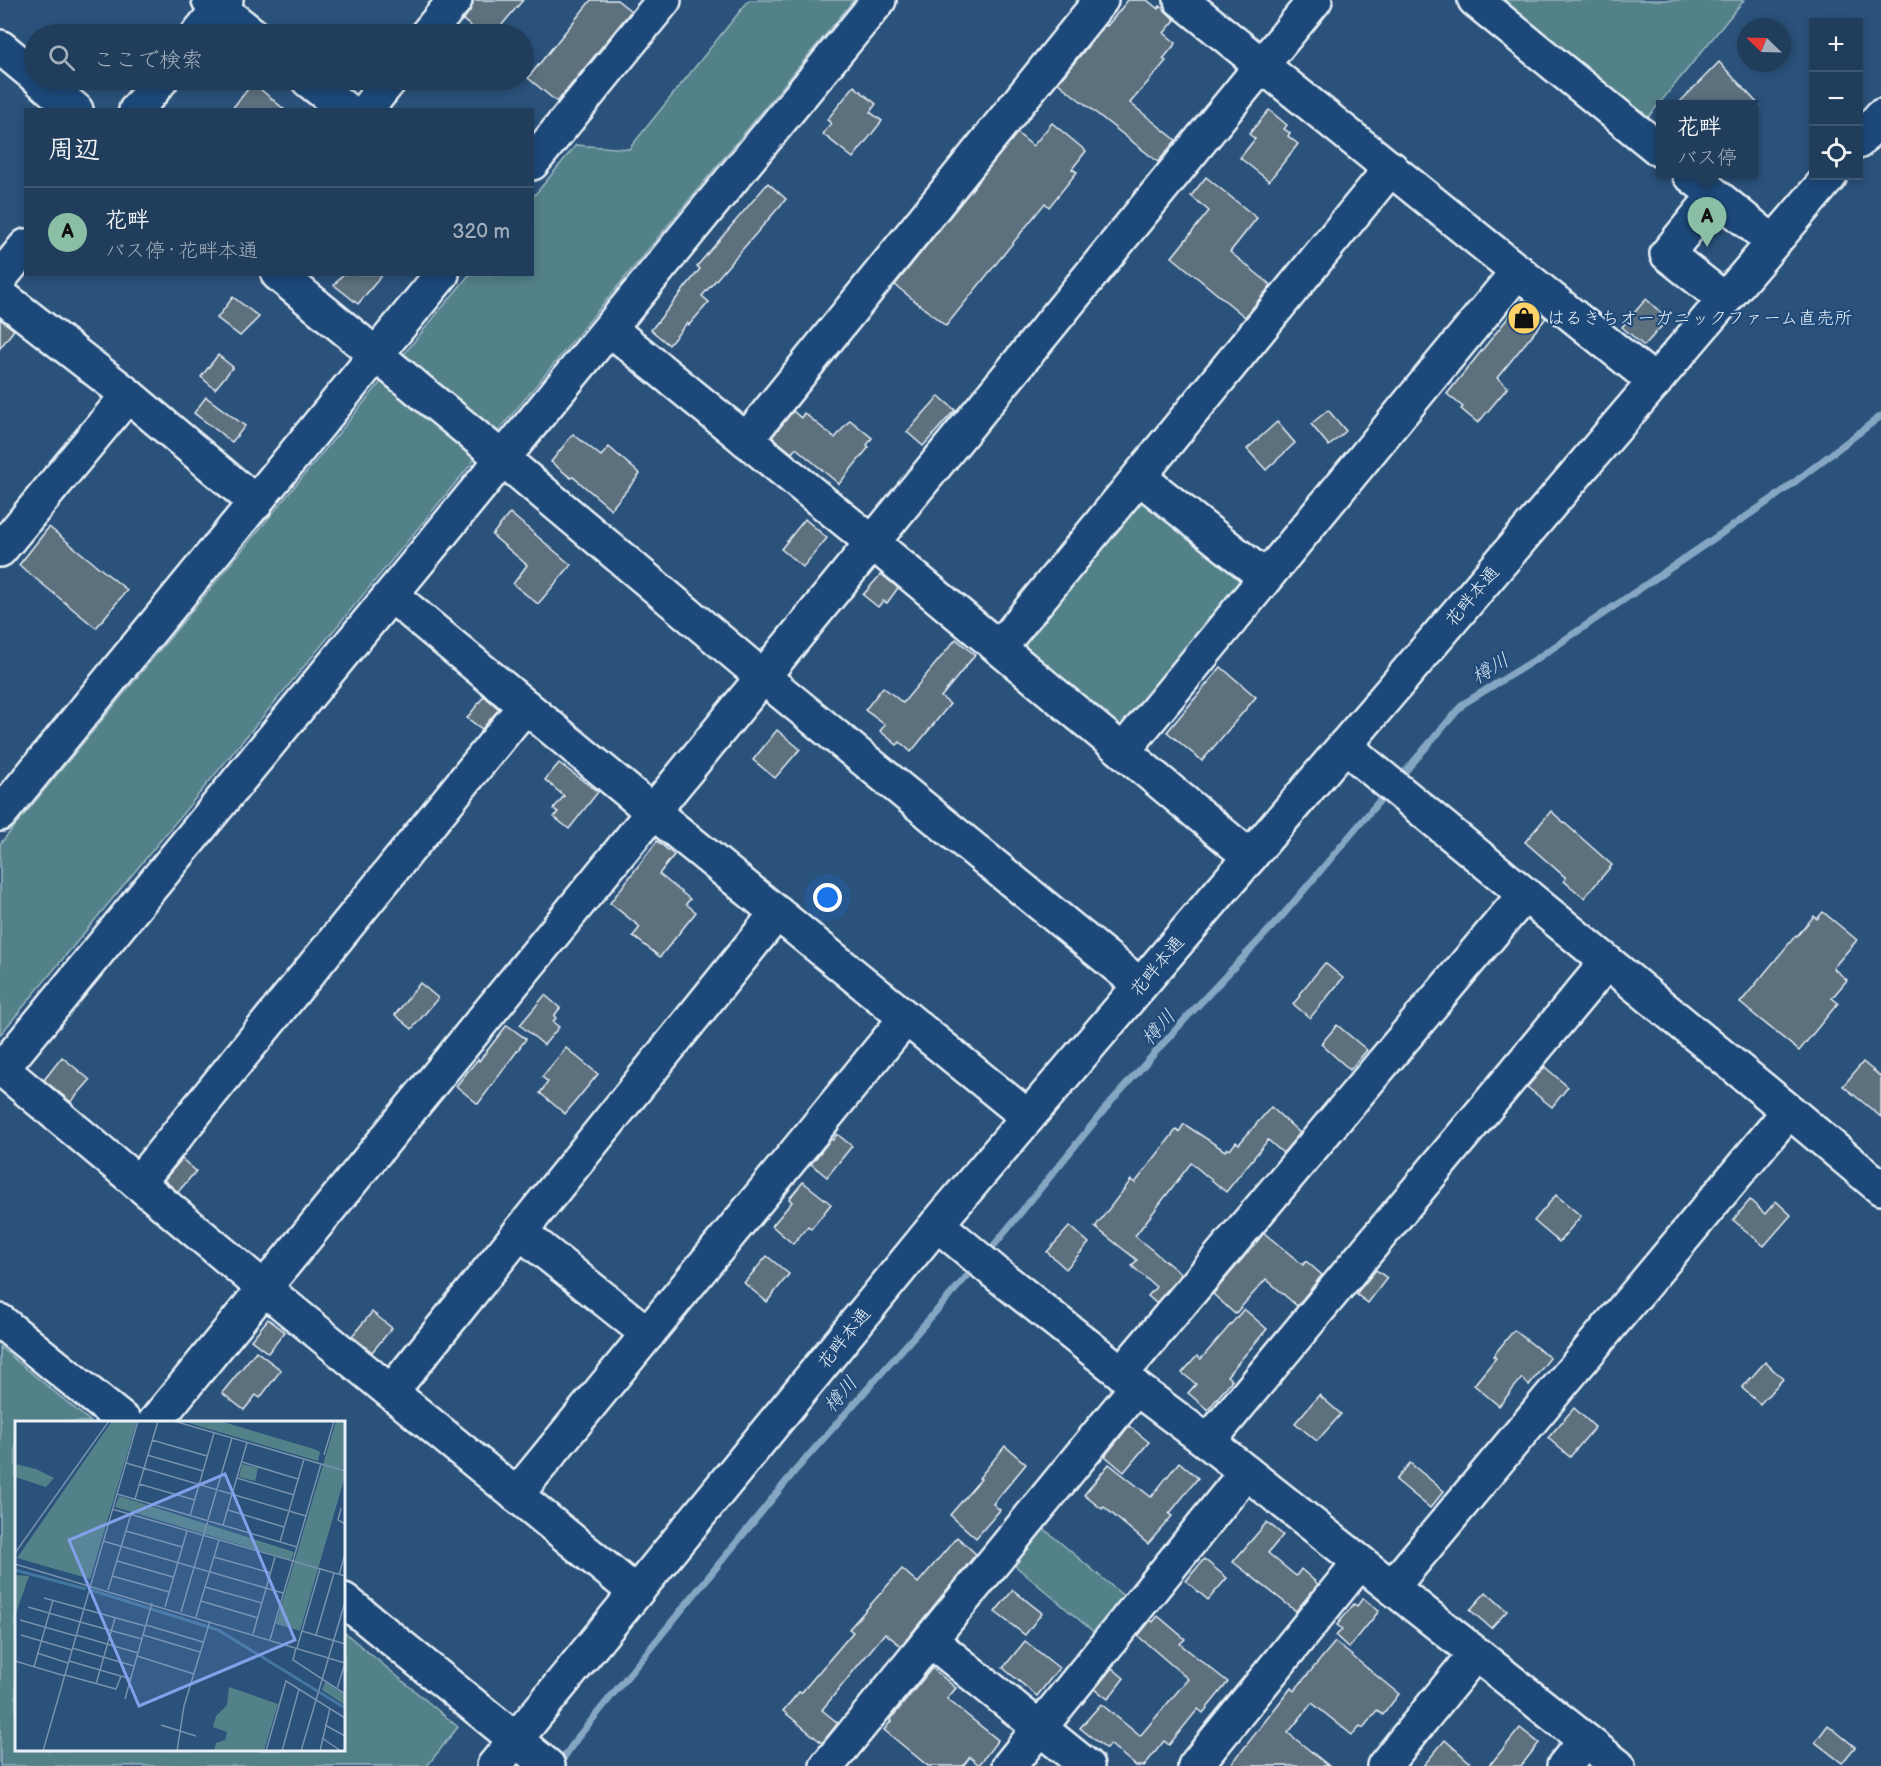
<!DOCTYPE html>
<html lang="ja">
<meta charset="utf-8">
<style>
:root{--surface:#203e5c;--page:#284562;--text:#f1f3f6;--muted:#a2aebb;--line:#3d5772;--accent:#8abfa5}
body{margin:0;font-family:"Balsamiq Sans","Klee One",sans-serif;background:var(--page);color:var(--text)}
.controls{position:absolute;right:18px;top:18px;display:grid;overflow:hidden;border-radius:0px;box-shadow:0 3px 9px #0003}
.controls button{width:54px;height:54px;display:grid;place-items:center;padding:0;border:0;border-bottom:2px solid var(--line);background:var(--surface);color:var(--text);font:30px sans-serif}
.compass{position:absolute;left:1737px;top:18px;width:54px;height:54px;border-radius:50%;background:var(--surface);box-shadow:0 3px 9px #0003;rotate:293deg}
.you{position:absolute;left:828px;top:898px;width:21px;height:21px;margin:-15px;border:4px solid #fff;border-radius:50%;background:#1a73e8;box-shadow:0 0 0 9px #1a73e833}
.badge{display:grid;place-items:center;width:39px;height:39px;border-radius:50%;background:var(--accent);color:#111;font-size:20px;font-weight:700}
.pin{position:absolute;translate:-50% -50px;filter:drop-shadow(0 2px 3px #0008)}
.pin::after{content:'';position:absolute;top:32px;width:21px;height:18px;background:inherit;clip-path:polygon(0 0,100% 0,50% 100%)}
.popup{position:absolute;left:1656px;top:100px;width:102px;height:78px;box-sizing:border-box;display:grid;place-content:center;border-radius:0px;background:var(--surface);filter:drop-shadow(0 2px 4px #0005);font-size:20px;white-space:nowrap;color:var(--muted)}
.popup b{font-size:22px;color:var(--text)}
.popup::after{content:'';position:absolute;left:50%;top:100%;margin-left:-12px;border:12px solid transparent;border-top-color:var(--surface)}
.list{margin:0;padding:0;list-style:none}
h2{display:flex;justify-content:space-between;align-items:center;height:78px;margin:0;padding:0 24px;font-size:26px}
h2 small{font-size:20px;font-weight:400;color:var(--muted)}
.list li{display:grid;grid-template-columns:39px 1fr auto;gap:18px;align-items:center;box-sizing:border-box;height:90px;padding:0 24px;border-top:2px solid var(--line)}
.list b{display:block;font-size:22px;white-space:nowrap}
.list p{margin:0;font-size:20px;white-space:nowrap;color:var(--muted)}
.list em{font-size:20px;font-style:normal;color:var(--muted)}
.icon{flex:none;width:33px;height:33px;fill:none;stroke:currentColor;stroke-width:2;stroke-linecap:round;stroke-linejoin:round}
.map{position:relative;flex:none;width:1881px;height:1766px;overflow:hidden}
.search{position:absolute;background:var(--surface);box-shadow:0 3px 9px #0003;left:24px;top:24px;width:510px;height:66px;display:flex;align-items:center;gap:15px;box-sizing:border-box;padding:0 21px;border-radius:33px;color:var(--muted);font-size:22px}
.panel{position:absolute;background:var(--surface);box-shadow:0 3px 9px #0003;left:24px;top:108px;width:510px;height:168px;border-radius:0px}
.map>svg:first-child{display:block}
</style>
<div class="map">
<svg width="1881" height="1766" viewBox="0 0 1881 1766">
<rect width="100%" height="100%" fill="#2b527b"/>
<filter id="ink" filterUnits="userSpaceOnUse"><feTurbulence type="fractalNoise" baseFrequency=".0167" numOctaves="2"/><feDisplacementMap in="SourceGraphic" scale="12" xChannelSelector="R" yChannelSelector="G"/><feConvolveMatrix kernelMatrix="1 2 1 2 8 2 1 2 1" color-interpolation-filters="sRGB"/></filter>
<g filter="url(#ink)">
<g fill="#53818a" stroke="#9eb9c1" stroke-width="1.5">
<path d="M749 0H854L0 1035V844L469 275 532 274 533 197 576 145 629 149Z"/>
<path d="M1498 0H1744L1645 121Z"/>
<path d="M1142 492 1248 573 1128 731H1115L1020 651V639Z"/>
<path d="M0 1347 91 1422H16V1750H344V1632L458 1727 427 1766H0Z"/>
<path d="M1043 1528 1126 1598 1096 1634 1013 1564Z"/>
</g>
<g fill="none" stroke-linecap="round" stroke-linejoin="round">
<g stroke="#85a7c3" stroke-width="7">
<path d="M1398 780 1463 704 1538 658 1775 497 1881 416"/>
<path d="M987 1254 1109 1104 1189 1015 1283 915 1386 793"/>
<path d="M558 1766 578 1737 794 1472 976 1266"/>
</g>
</g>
<g fill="#5d707e" stroke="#e8f1f8" stroke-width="1.5">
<path d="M473 0H523L494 34H481L463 20 470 11Z"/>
<path d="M591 0H617L631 11 557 102 528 78Z"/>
<path d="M1128 0H1147L1158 9 1160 6 1175 20 1164 33 1176 43 1163 59 1166 61 1130 103 1176 140 1158 162 1058 83 1105 25 1107 26Z"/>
<path d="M1719 62 1759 105H1677Z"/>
<path d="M253 83 285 110H231Z"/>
<path d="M854 86 876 104 870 112 882 121 853 158 823 134 831 123 827 120Z"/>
<path d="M1269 110 1287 125 1284 129 1290 133 1288 136 1298 144 1269 181 1240 158 1255 139 1249 134Z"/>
<path d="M1052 123 1086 151 1072 169 1077 172 1049 207 1045 203 946 326 895 285 1017 133 1033 146Z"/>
<path d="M1206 177 1257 218 1230 252 1271 285 1245 317 1172 257 1209 211 1191 196Z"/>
<path d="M768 183 786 199 702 296 709 302 689 325 687 323 669 345 651 330 700 269 697 266Z"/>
<path d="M343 274H383L358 304 334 285Z"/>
<path d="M233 297 259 317 240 336 217 318Z"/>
<path d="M1523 299 1546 318 1497 378 1508 387 1478 423 1461 409 1463 407 1447 394Z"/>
<path d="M1646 299 1668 319 1644 346 1622 327Z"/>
<path d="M0 319 14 330 0 348Z"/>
<path d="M218 355 233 367 215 389 201 377Z"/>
<path d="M939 396 955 410 923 446 907 432Z"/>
<path d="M206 397 245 426 232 442 194 413Z"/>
<path d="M1328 410 1346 431 1329 446 1311 424Z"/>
<path d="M793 411 801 418 804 413 835 438 850 420 872 438 867 445 869 447 839 484 796 448 792 453 772 437Z"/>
<path d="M1277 422 1295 443 1266 470 1247 449Z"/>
<path d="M573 434 601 456 609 447 640 474 611 509 573 477 571 478 551 462Z"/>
<path d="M510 513 571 565 538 604 513 584 527 565 492 535Z"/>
<path d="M805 519 827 538 803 567 781 549Z"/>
<path d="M49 527 127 590 96 628 19 565Z"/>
<path d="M881 574 898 588 887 603 883 601 878 607 863 595Z"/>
<path d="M956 639 975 655 941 697 950 704 911 752 900 742 897 745 880 731 885 725 865 710 883 687 903 703Z"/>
<path d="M1221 667 1256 697 1202 761 1167 732Z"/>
<path d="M484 696 499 709 482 729 467 718Z"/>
<path d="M777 730 800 749 775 778 753 760Z"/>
<path d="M559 763 598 792 569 829 554 817 558 812 553 809 564 796 545 780Z"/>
<path d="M1551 811 1612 865 1584 898 1564 881 1566 878 1525 842Z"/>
<path d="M657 841 674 855 659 874 690 899 686 904 696 912 660 957 633 936 640 927 610 903Z"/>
<path d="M1823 912 1857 940 1833 968 1847 980 1832 998 1838 1003 1799 1051 1740 1003 1796 935 1797 936 1814 916 1817 919Z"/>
<path d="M1325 963 1343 978 1310 1018 1293 1004 1300 996 1299 994Z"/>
<path d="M420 983 438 998 412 1029 395 1015Z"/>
<path d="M545 995 560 1008 554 1016 556 1018 553 1022 559 1027 544 1045 520 1025Z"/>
<path d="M507 1025 526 1039 478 1104 456 1086 478 1059 479 1061Z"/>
<path d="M1337 1025 1367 1050 1350 1070 1321 1044Z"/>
<path d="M566 1048 598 1074 565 1114 540 1093 548 1082 542 1077Z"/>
<path d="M62 1057 90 1080 71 1102 44 1080Z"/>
<path d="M1863 1062 1881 1077V1117L1843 1086Z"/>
<path d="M1545 1067 1568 1087 1552 1107 1527 1087Z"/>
<path d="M1271 1107 1300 1133 1283 1153 1268 1140 1226 1192 1191 1163 1135 1236 1181 1274 1156 1303 1148 1296 1156 1287 1132 1266 1137 1260 1095 1227 1131 1180 1135 1183 1176 1130 1179 1132 1184 1124 1225 1151 1227 1148 1230 1150 1236 1142 1239 1144Z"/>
<path d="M837 1134 852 1146 827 1177 811 1164 831 1139 833 1140Z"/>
<path d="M182 1159 196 1171 178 1192 164 1180Z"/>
<path d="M803 1182 831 1204 811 1229 808 1226 793 1244 772 1226 792 1202 789 1199Z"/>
<path d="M1556 1195 1581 1216 1559 1242 1534 1221Z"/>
<path d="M1750 1200 1765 1214 1776 1201 1791 1215 1764 1246 1733 1220Z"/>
<path d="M1070 1226 1089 1243 1066 1269 1047 1252Z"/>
<path d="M1264 1233 1303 1265 1306 1261 1322 1275 1297 1306 1266 1279 1235 1314 1213 1294Z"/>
<path d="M767 1256 789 1274 767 1302 744 1283Z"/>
<path d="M1376 1270 1387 1278 1368 1303 1356 1294Z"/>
<path d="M1244 1309 1267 1329 1227 1376 1232 1380 1208 1410 1188 1393 1196 1384 1182 1373 1197 1356 1201 1359Z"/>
<path d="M372 1312 392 1328 372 1352 352 1336Z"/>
<path d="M268 1319 285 1332 268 1353 251 1340Z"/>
<path d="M1514 1330 1550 1358 1529 1385 1522 1378 1499 1406 1474 1385 1496 1358 1493 1356Z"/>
<path d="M256 1351 281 1370 260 1398 256 1395 244 1410 222 1393Z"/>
<path d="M1765 1362 1783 1379 1760 1404 1742 1388Z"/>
<path d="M1319 1395 1341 1414 1317 1441 1295 1423Z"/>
<path d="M1574 1408 1595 1427 1570 1457 1548 1438Z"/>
<path d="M1129 1426 1149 1442 1124 1472 1105 1456Z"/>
<path d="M1005 1446 1026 1464 993 1504 1000 1510 976 1538 950 1515 981 1479 979 1478Z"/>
<path d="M1179 1462 1198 1478 1169 1514 1172 1516 1148 1544 1104 1507 1102 1509 1084 1495 1109 1464 1151 1497Z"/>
<path d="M1410 1463 1444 1491 1430 1508 1396 1480Z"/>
<path d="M1267 1522 1283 1535 1268 1553 1296 1576 1301 1569 1318 1584 1296 1611 1233 1562Z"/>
<path d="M957 1537 976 1554 901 1646 885 1633 856 1668 822 1710 838 1723 822 1743 783 1711 799 1692 801 1693 853 1632 849 1629 902 1569 918 1583Z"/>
<path d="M1204 1559 1227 1578 1208 1600 1186 1581Z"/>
<path d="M1013 1590 1042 1613 1025 1635 995 1612Z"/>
<path d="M1486 1592 1507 1611 1491 1628 1470 1610Z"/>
<path d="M1363 1598 1379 1611 1349 1648 1336 1636 1342 1629 1337 1625 1354 1604 1357 1606Z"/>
<path d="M1158 1616 1185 1639 1180 1644 1228 1682 1203 1713 1198 1709 1169 1745 1164 1741 1144 1766H1136L1110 1744 1106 1749 1080 1728 1101 1704 1140 1736 1188 1679 1138 1636 1151 1620 1153 1622Z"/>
<path d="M1025 1641 1059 1668 1037 1696 1003 1668Z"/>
<path d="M1335 1642 1399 1694 1383 1715 1377 1710 1363 1728 1360 1726 1352 1735 1312 1703 1288 1733 1329 1766H1230L1291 1688 1294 1691Z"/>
<path d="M932 1668 956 1688 947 1699 998 1740 979 1765 970 1757 963 1766H928L884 1730 891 1721 890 1720Z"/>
<path d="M1112 1668 1124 1678 1108 1699 1095 1689Z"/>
<path d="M1828 1725 1855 1747 1842 1763 1815 1742Z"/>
<path d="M1520 1728 1539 1743 1521 1766H1489Z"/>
<path d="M1445 1740 1474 1766H1423Z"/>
</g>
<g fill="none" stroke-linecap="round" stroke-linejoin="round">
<defs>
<g id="minor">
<path d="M209 0 252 34"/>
<path d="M1181 0 1655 382"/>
<path d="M1475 0 1660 150"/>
<path d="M198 34 226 0"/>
<path d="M427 34 455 0"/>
<path d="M0 47 34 75"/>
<path d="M40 80 76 110"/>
<path d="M308 80 346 110"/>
<path d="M136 110 161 80"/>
<path d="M366 110 390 80"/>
<path d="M1858 142 1881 116"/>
<path d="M532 163 664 0"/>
<path d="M1689 174 1773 242"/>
<path d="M1715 195 1667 254 1724 299"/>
<path d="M278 274 503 459 763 677 1140 985"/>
<path d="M0 278 26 246"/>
<path d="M0 295 128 395 256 503"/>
<path d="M610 329 873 543 1250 857"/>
<path d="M746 440 1101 0"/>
<path d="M1139 477 1265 577"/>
<path d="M0 550 128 395"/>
<path d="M391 595 653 812 1028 1117"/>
<path d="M999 648 1391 168"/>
<path d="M1345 745 1366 764 1789 1111 1881 1188"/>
<path d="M1123 751 1518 271"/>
<path d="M0 814 442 274"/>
<path d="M2 1069 265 1289 635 1592"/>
<path d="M0 1071 879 0"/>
<path d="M138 1183 525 706"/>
<path d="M937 1224 997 1274 1122 1373 1136 1388 1208 1442 1618 1766"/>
<path d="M520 1232 648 1334"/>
<path d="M0 1321 125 1422"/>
<path d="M1122 1373 1525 894"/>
<path d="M391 1392 777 913"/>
<path d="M155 1422 1315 0"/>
<path d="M1208 1442 1607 962"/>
<path d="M516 1495 906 1018"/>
<path d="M1392 1587 1789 1111"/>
<path d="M344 1600 548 1766"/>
<path d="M930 1640 1087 1766"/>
<path d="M494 1766 931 1231 1830 176"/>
<path d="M827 1766 1136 1388"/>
<path d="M1009 1766 1246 1472"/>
<path d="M1195 1766 1360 1562"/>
<path d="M1384 1766 1475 1654"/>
<path d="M1564 1766 1585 1740"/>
</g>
</defs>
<use href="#minor" stroke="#e8f1f8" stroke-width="38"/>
<use href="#minor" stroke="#1f4a7a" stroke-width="33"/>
</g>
</g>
<defs>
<symbol id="shop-disc" viewBox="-11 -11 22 22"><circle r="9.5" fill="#ffd166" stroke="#1f4a7a"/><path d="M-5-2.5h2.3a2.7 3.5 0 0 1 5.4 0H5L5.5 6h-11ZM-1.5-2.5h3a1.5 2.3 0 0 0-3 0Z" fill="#111"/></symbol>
</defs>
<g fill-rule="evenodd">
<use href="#shop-disc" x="1505" y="299" width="38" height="38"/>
</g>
<g text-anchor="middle" stroke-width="4.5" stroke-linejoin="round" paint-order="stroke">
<g font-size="18" fill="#e8f1f8" stroke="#1f4a7a" text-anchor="start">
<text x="1547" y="324">はるきちオーガニックファーム直売所</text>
</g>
<g font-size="18" fill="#e8f1f8" stroke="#1f4a7a">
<text transform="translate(1472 596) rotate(-50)" y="6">花畔本通</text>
<text transform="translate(1157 966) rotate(-50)" y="6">花畔本通</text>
<text transform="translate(844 1338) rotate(-51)" y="6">花畔本通</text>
</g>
<g font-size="20" font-style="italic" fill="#cfdfeb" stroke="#1f4a7a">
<text transform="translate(1490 668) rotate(-31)" y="7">樽川</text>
<text transform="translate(1158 1027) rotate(-48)" y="7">樽川</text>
<text transform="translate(840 1394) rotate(-49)" y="7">樽川</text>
</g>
</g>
<g transform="translate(15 1421)">
<rect width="330" height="330" fill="#2b527b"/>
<path d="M97 0H122L75 158 2 137ZM167 0H205L299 28 305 31 303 40ZM321 0H330V55L285 210 261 203ZM0 43 21 48 39 57 31 66 0 56ZM227 43 243 47 240 60 224 56ZM104 75 279 131 276 139 100 86ZM0 154 14 155 0 195ZM310 261 330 274V284L307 269ZM214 266 263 283 249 330H199L201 322 210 319 212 311 198 306 201 295 212 284Z" fill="#53818a"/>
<path fill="none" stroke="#4376a0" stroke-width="3" d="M0 149 71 168M76 169 203 209 330 287"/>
<path fill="none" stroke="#7792ad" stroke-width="1.5" d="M159 0 330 50M137 19 192 35M132 34 188 50M309 34 319 0M227 41 283 58M111 42 291 95M222 57 279 74M124 63 180 79M102 73 282 126M120 78 143 0M326 87 323 99 330 103M97 88 330 155M213 89 269 106M175 95 199 12M208 104 232 22M111 110 167 126M88 120 268 172M265 121 289 38M0 132 94 0M199 136 256 152M102 140 158 156M0 143 330 242M324 154 330 133M97 155 154 171M190 166 247 182M93 169 116 93M29 177 69 188M186 180 243 197M13 186 65 201M150 186 172 110M69 188 130 205M166 191 217 17M181 196 204 119M5 199 61 215M65 201 127 218M131 204 188 221M287 210 330 223M238 213 260 136M6 214 57 229M61 214 123 232M128 214 185 231M301 214 319 152M255 219 306 43M57 227 119 245M281 227 278 239 330 273M282 227 305 148M22 232 53 242M122 235 179 253M0 240 50 255M54 240 116 258M19 246 38 179M50 254 101 268 106 255M81 263 100 197M322 268 330 242M110 278 137 182M146 304 181 315M310 304 330 315M307 317 326 330M28 330 123 0M162 330 169 285 195 200M251 330 271 260 330 297M267 330 284 268M286 330 330 181M305 330 315 287"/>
<path fill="#82a0e8" fill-opacity="0.15" stroke="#82a0e8" stroke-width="3" d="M210 53 280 219 124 285 54 119Z"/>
<rect width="330" height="330" fill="none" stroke="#e8f1f8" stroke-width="3"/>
</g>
</svg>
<div class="controls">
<button>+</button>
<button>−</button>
<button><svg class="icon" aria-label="locate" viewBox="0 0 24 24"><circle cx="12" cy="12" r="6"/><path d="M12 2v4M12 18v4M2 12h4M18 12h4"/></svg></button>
</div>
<svg class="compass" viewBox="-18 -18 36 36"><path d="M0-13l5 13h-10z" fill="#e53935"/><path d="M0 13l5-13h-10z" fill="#a2aebb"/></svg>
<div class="you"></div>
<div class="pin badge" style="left:1707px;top:247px">A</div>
<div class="popup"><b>花畔</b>バス停</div>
<div class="search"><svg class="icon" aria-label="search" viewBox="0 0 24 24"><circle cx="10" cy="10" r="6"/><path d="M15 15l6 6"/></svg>ここで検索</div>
<section class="panel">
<h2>周辺<small></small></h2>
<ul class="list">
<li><span class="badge">A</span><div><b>花畔</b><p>バス停 · 花畔本通</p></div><em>320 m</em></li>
</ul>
</section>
</div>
